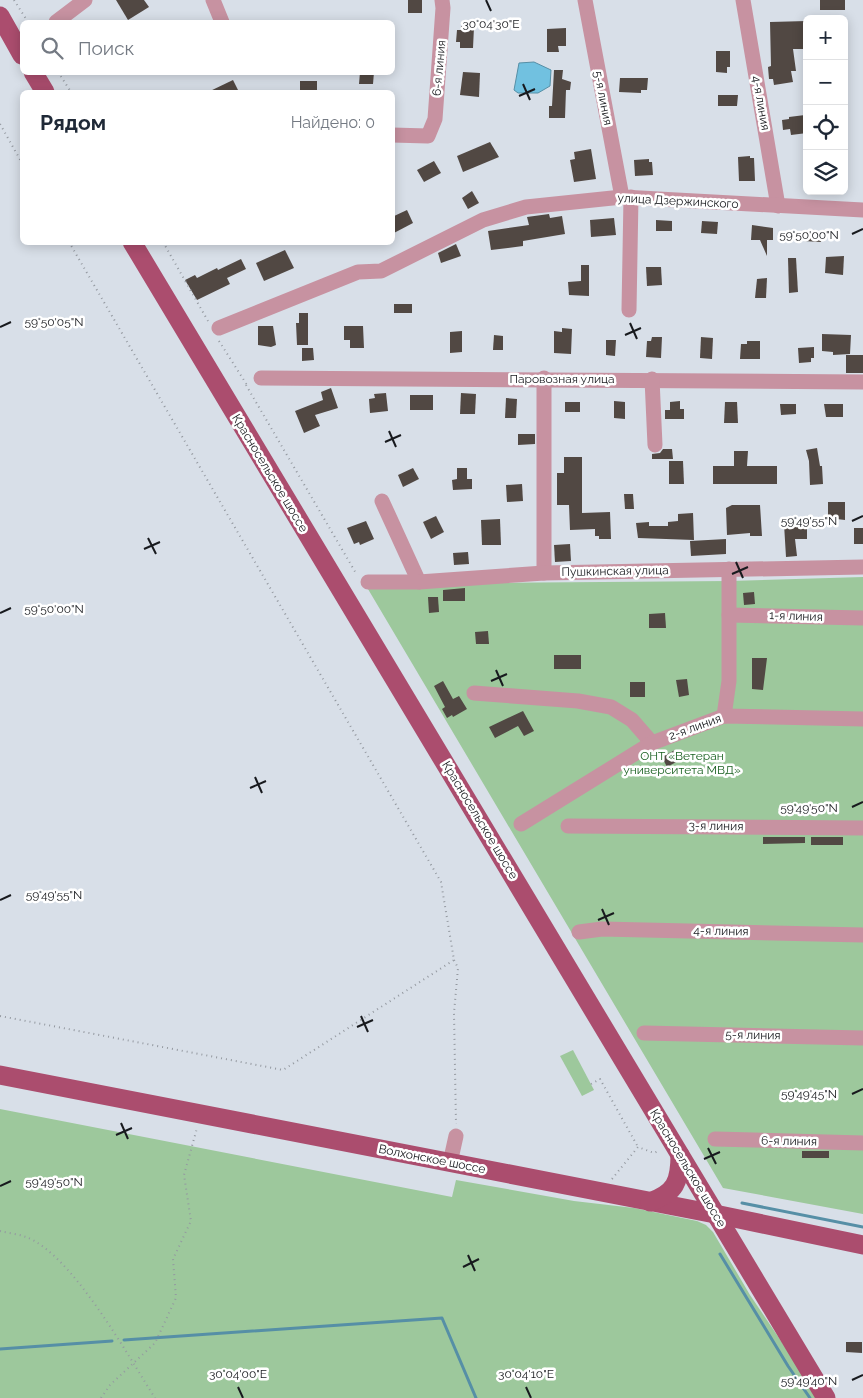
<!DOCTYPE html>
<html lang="ru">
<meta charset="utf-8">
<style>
:root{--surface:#fff;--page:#f2f2f3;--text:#1f2937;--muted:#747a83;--line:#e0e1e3}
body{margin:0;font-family:Raleway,sans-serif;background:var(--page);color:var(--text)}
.controls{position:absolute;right:15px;top:15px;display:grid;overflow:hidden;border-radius:8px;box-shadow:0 2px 12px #0003}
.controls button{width:45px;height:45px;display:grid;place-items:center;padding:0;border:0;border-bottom:1px solid var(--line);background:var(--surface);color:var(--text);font:25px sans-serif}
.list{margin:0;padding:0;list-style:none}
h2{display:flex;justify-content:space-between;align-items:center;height:65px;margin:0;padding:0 20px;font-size:21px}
h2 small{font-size:16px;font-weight:400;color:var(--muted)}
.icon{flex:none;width:28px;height:28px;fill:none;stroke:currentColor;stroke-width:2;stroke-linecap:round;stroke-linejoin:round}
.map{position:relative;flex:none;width:863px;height:1398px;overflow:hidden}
.search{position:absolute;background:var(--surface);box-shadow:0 2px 12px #0003;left:20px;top:20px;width:375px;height:55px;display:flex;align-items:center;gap:12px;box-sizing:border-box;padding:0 18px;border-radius:8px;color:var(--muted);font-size:19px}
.panel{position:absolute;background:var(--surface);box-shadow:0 2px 12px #0003;left:20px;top:90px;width:375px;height:155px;border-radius:8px}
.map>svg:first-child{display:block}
</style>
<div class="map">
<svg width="863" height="1398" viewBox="0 0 863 1398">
<rect width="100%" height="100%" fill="#d8dfe8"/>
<g fill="#9dc89c">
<path d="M863 577V1214L723 1188 365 584 729 581Z"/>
<path d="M573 1050 594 1090 582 1096 560 1056Z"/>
<path d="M0 1109 452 1197 456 1180 574 1201 634 1208 697 1221 706 1225 713 1232 750 1295 806 1378 816 1398H0Z"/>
</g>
<path fill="#71c1e0" stroke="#568fa6" d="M534 62 551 70 550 86 538 93H518L514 90 519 63Z"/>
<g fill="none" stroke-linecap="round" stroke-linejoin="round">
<g stroke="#568fa6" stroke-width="3">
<path d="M742 1203 863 1227"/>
<path d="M720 1254 788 1366 810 1398"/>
<path d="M124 1340 442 1318 476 1398"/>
<path d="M0 1349 112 1341"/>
</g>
</g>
<g fill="#514843">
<path d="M116 0H144L149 7 128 20Z"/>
<rect x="408" y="0" width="14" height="13"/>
<rect x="820" y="0" width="25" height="10"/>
<path d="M807 21V49H793L796 71H791L793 82 774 85 773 79H769L768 67 771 66 770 22Z"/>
<path d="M461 26 474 27 473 48H460V42H456L457 30H461Z"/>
<path d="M566 28V46H558L559 52H547V29Z"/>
<path d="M716 51H730V67H727V73L716 72Z"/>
<path d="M554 70H563L562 79 571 82 570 90H566L565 118H549V106H552Z"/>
<path d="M360 72H374L373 84H359Z"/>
<path d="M463 72 480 73 479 97 460 95Z"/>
<path d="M620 78H648L647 90H641V93L619 92Z"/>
<path d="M233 80 239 92H208Z"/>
<rect x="300" y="81" width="17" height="11"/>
<path d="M718 95H738L737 106H718Z"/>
<path d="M805 115 807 133 791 135 790 129 783 130 782 120 789 119V117Z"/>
<path d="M490 142 499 157 463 172 457 156Z"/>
<path d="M591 149 596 179 574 182 570 160 575 159 574 152Z"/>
<path d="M750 156V158H754L755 181H739L738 157Z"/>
<path d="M649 159V162H652L653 175 635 176 634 160Z"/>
<path d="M434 161 441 173 424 182 417 170Z"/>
<path d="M472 191 479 203 468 209 462 198Z"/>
<path d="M407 210 413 223 392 234V217Z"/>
<path d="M549 214 550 218 562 216 565 234 523 241V246L491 250 488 231 529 225 527 217Z"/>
<path d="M614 218 616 235 591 237 590 220Z"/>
<path d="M656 220 672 221V231H656Z"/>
<path d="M702 221 718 222 717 234 701 233Z"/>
<path d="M752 225 773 228V240H767V256L760 240H751Z"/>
<path d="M804 232 822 233 821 242 803 241Z"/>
<path d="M456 244 461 256 441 263 438 253Z"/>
<path d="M285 250 294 268 264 281 256 263Z"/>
<path d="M844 256 843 275 825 273 826 257Z"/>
<path d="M788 258H796L798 292 789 293Z"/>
<path d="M241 259 246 269 227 278 230 284 197 300 185 280 195 275 197 278 217 268 218 270Z"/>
<path d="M581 265H589V296L569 295 568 282 581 281Z"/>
<path d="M646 267H661L662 285 647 286Z"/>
<path d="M767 278 766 298H755L757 279Z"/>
<rect x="394" y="304" width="18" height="9"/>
<path d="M299 313H308V345H297L296 323H299Z"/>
<path d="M258 326H273L276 345 271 347 258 345Z"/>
<path d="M344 326H363L364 348H350V340H344Z"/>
<path d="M562 328 572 329 571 354 554 353V331L562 332Z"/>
<path d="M462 331V352L450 353V332Z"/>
<path d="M822 334 851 335 850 354 833 355V352L822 351Z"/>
<path d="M494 335 503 336V350H493Z"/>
<path d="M652 337H662L661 358 646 357 647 341H651Z"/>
<path d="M701 337 713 338 712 359 700 358Z"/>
<path d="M606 340H616L615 356 606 355Z"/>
<path d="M747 341H760V359H740L741 344H747Z"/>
<path d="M814 347V358H811V362L799 363 798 348Z"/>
<path d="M302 348H313L314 360 302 361Z"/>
<rect x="846" y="355" width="17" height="18"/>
<path d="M331 388 338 408 315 415 320 426 304 433 295 411 323 400 321 392Z"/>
<path d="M386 393 388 411 370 413 369 399 375 398 374 394Z"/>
<path d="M461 393 476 394 475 414H460Z"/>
<rect x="410" y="395" width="23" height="15"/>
<path d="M506 398 517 399 516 418H505Z"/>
<path d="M614 401 625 402V419L614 418Z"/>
<path d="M680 401V409H684V419H665V410H670V402Z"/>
<rect x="565" y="402" width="15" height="10"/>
<path d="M725 402H737L738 423H724Z"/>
<path d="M780 404H796V414L781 415Z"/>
<path d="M824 404H843V417H826Z"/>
<path d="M518 434H535V444L518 445Z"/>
<path d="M817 448 820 466H822L823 484 810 485 809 461 806 450Z"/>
<path d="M663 449H672L673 459H652V454L660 453Z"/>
<path d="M734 451H748L747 466H777V484H713V466H734Z"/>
<path d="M564 457H582V513L610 512 611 539H599V536H595V529L570 530 569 505H557V473H564Z"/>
<path d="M669 461H683L684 484H669Z"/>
<path d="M413 468 419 479 403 487 398 475Z"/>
<path d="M457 468H467V479H472V489L453 490 452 480 457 479Z"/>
<path d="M522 484 523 501 507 502 506 485Z"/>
<path d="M624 494H633L634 509H625Z"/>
<path d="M828 502H845V520L828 518Z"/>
<path d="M732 505H760L762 536H750V533L727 535 726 508Z"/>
<path d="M693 513 694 540 638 538 636 523 649 522V526H668V522L678 521V514Z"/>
<path d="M436 516 444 532 431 539 423 522Z"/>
<path d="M500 519 501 545H482L481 520Z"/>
<path d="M807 520V539H795L797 556 786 557 784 524H789V521Z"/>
<path d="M366 521 374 539 360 545 359 542 354 544 347 528Z"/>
<rect x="854" y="528" width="9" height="16"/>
<path d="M726 539V554L691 556 690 541Z"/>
<path d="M570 544 571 561 555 562 554 545Z"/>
<path d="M468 552 469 564 454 565 453 553Z"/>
<path d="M465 588V601H443V590Z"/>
<path d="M754 592 755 604 744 605 743 593Z"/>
<path d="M428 597H438L439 612 429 613Z"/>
<path d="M665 613 666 628H649V614Z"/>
<path d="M488 631 489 644H476L475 632Z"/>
<rect x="554" y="655" width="27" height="14"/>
<path d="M752 658H767L763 690 752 689Z"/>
<path d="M687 679 689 695 679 697 676 680Z"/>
<path d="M443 681 453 699 459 696 467 709 453 717 452 715 447 718 442 709 445 707 434 686Z"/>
<rect x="630" y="682" width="15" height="15"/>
<path d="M523 711 534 731 524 736 518 726 495 738 489 727Z"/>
<path d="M675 750 680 760 667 767 662 757Z"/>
<path d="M763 837H805V843L763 844Z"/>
<rect x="811" y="837" width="32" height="8"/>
<rect x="802" y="1151" width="27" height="7"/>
<path d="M846 1342H862V1353L846 1352Z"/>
</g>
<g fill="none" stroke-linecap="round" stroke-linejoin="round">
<g stroke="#9499a0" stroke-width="2" stroke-dasharray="1 4" stroke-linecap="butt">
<path d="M14 0 28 22"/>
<path d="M58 72 71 92"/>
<path d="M0 124 22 163"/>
<path d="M163 242 208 321"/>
<path d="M219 341 247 385"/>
<path d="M246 385 357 575"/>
<path d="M454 960 458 968 454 1013 456 1124"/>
<path d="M0 1016 283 1070 454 960 441 882 69 242"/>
<path d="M591 1084 600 1079 638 1147"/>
<path d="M612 1179 638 1147 654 1153 660 1150"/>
<path d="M0 1231C8 1233 18 1234 26 1237 72 1254 128 1356 155 1398"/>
<path d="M101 1398 110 1385 155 1343 176 1298 173 1259 191 1221 184 1175 197 1128"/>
</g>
<g stroke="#c792a1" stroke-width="15">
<path d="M213 0 222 22"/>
<path d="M585 0 622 197"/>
<path d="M743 0 778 206"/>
<path d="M56 22 85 0"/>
<path d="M392 135 428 136 435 119 443 8 442 0"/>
<path d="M629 310 631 197"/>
<path d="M219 328 358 272 381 271 483 220 526 207 622 197 863 210"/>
<path d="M261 378 863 382"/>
<path d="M544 378V573"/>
<path d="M652 379 655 445"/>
<path d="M382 501 419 582"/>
<path d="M368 582H419L544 573 863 567"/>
<path d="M729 615 863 618"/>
<path d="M474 693 578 701 611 707 632 720 652 743"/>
<path d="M724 716 729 681V569"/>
<path d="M521 824 652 743 724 716 863 719"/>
<path d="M568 826 863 828"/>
<path d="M579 932 602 929 863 935"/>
<path d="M644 1033 863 1038"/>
<path d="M715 1139 863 1143"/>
<path d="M450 1163 456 1136"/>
</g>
<g stroke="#ab4d6e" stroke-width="19">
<path d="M0 16 22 55"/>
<path d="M33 72 45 92"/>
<path d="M132 242 826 1398"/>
<path d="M0 1075 715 1214 863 1245"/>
<path d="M650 1202C675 1193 680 1182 680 1155"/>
</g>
</g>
<path fill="none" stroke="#181a1e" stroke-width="2" d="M486 0 491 11M523 84 530 100M519 96 535 89M852 234 863 229M630 323 637 339M0 327 11 322M625 335 641 328M389 431 396 447M385 442 401 435M852 521 863 516M148 538 156 554M144 549 160 542M736 562 743 578M732 574 748 567M0 613 11 608M496 670 503 686M491 681 507 674M255 777 262 793M250 788 266 781M852 807 863 802M0 900 11 895M602 909 609 925M598 920 614 913M361 1016 368 1032M357 1027 373 1020M852 1094 863 1089M121 1123 128 1139M116 1135 132 1128M708 1148 716 1164M704 1159 720 1152M0 1186 11 1181M468 1255 475 1271M463 1267 479 1259M852 1380 863 1375M238 1387 243 1398M526 1387 531 1398"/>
<g text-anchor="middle" stroke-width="5" stroke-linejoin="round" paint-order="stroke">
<g font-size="12" fill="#181a1e" stroke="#fff">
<text transform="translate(439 68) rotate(-85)" y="4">6-я линия</text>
<text transform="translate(603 98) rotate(79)" y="4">5-я линия</text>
<text transform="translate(761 103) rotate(80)" y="4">4-я линия</text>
<text transform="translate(678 201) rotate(3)" y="4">улица Дзержинского</text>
<text x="562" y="383">Паровозная улица</text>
<text transform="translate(270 473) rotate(59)" y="4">Красносельское шоссе</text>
<text transform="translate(615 571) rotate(-1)" y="4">Пушкинская улица</text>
<text transform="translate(796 616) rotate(2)" y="4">1-я линия</text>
<text transform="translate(695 727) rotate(-20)" y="4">2-я линия</text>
<text transform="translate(480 820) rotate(59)" y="4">Красносельское шоссе</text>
<text transform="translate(716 826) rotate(1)" y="4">3-я линия</text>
<text transform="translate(721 931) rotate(1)" y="4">4-я линия</text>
<text transform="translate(753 1035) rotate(1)" y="4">5-я линия</text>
<text transform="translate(789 1141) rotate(1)" y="4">6-я линия</text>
<text transform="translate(432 1159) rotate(11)" y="4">Волхонское шоссе</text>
<text transform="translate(688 1168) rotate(59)" y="4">Красносельское шоссе</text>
</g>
<g font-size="12" fill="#196020" stroke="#fff">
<text x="682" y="760">ОНТ «Ветеран<tspan x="682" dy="14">университета МВД»</tspan></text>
</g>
</g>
<g font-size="12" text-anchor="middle" fill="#181a1e" stroke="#fff" stroke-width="5" stroke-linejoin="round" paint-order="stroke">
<text x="491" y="28">30°04'30"E</text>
<text x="809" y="239">59°50'00"N</text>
<text x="54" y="326">59°50'05"N</text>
<text x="809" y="525">59°49'55"N</text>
<text x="54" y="613">59°50'00"N</text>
<text x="809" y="812">59°49'50"N</text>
<text x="54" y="899">59°49'55"N</text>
<text x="809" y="1098">59°49'45"N</text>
<text x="54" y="1186">59°49'50"N</text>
<text x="238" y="1378">30°04'00"E</text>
<text x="526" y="1378">30°04'10"E</text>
<text x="809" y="1385">59°49'40"N</text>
</g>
</svg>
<div class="controls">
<button>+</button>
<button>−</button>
<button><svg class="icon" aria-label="locate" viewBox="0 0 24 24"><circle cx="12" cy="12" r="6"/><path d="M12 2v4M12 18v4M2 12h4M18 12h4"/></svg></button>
<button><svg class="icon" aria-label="layers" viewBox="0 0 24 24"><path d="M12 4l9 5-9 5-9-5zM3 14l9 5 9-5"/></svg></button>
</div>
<div class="search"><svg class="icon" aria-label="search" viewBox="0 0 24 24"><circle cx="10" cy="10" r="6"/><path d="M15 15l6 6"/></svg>Поиск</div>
<section class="panel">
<h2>Рядом<small>Найдено: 0</small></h2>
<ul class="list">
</ul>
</section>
</div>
